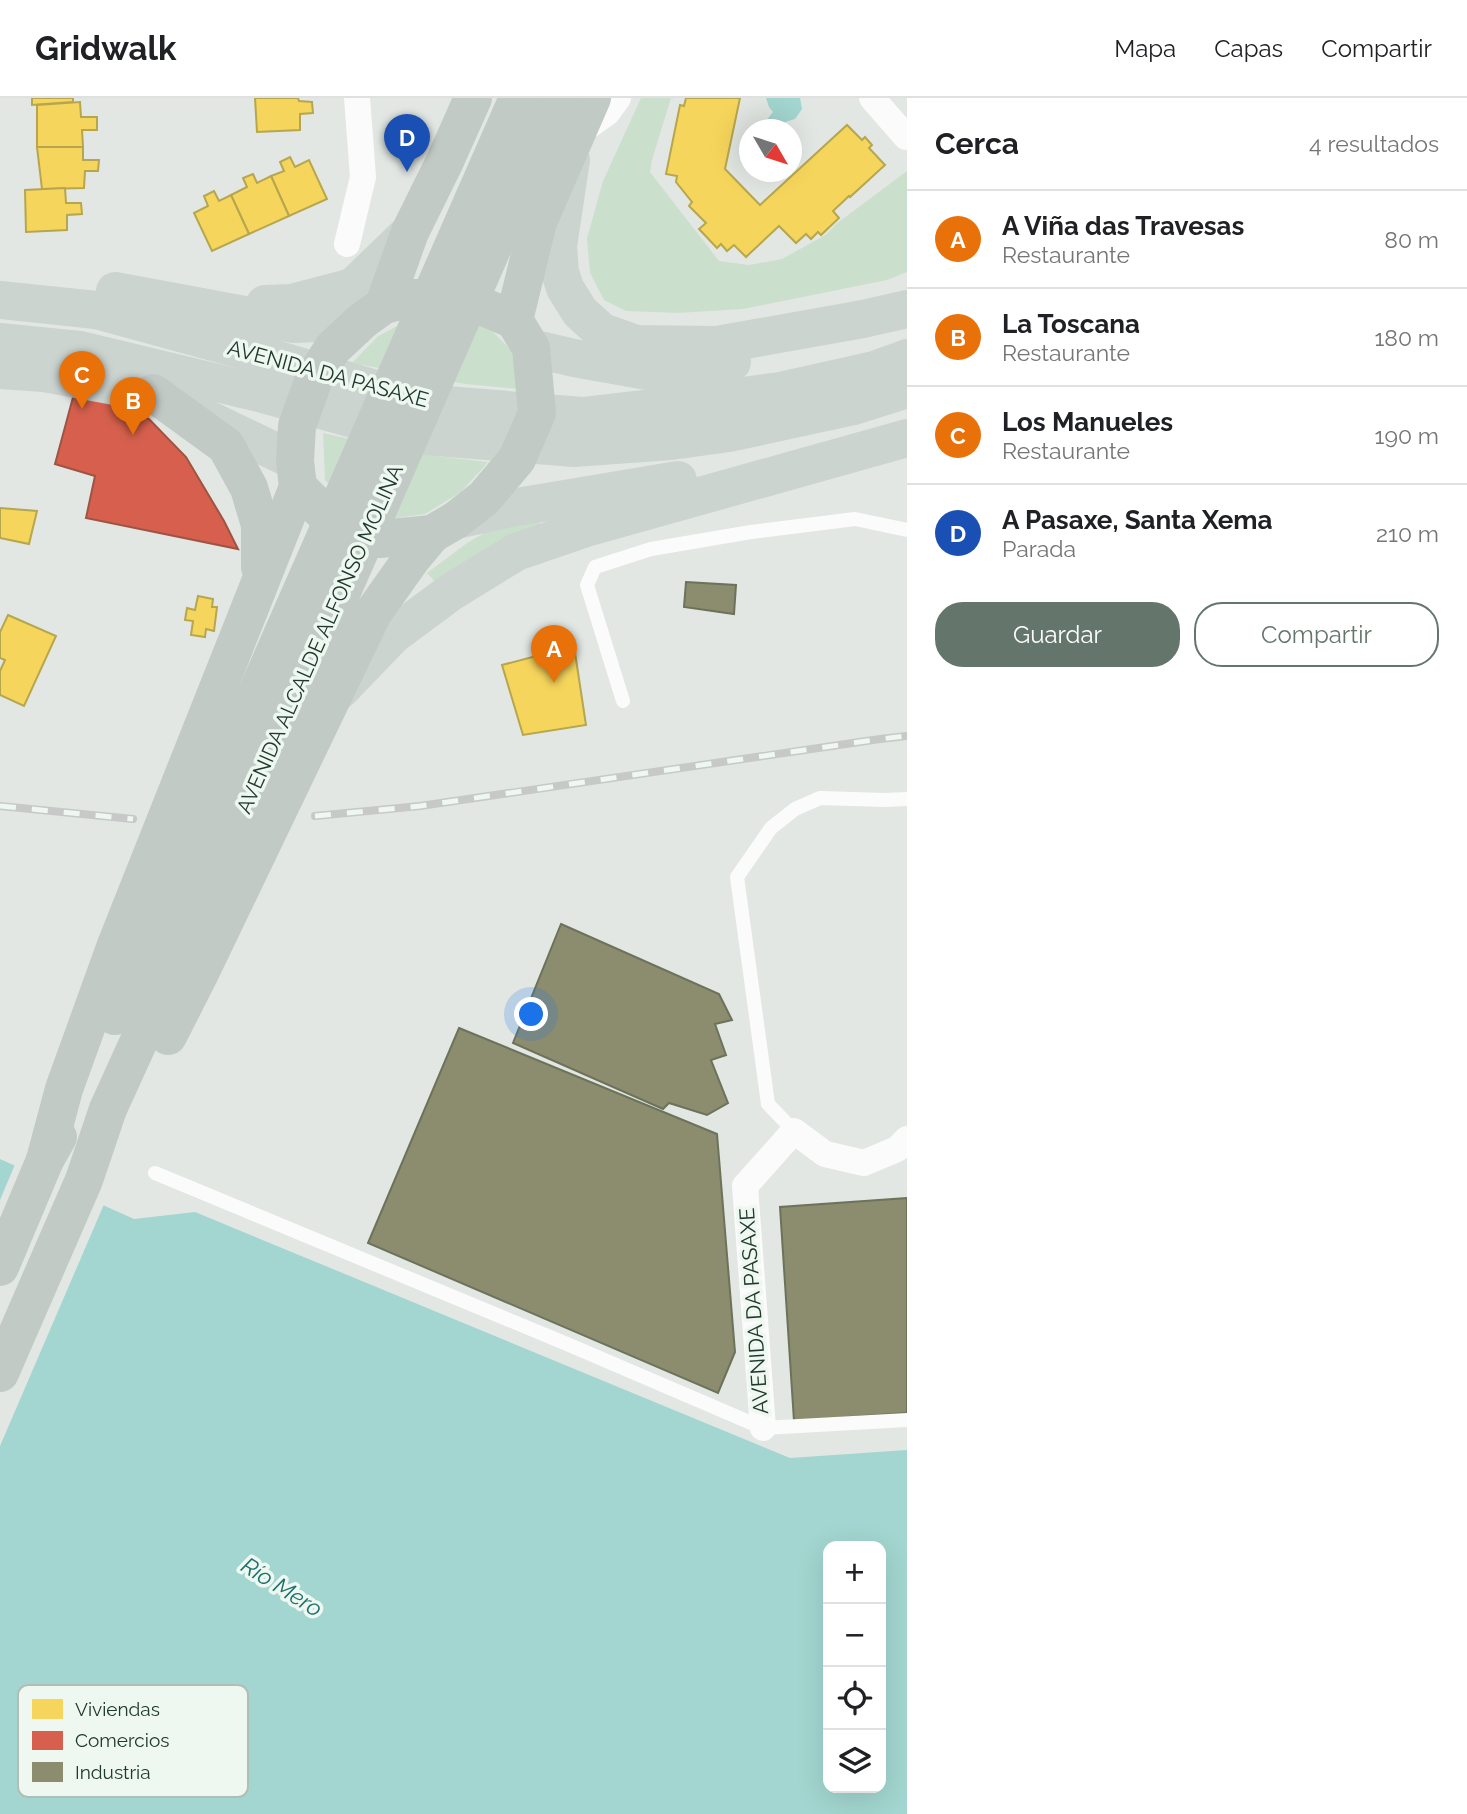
<!DOCTYPE html>
<html lang="es">
<meta charset="utf-8">
<style>
:root{--surface:#fff;--page:#f6f6f6;--text:#202124;--muted:#757577;--line:#e0e0e0;--accent:#64766c}
body{margin:0;font-family:Raleway,sans-serif;background:var(--page);color:var(--text)}
.controls{position:absolute;right:21px;bottom:21px;display:grid;overflow:hidden;border-radius:14px;box-shadow:0 7px 28px #0002}
.controls button{width:63px;height:63px;display:grid;place-items:center;padding:0;border:0;border-bottom:2px solid var(--line);background:var(--surface);color:var(--text);font:35px sans-serif}
.compass{position:absolute;left:739px;top:21px;width:63px;height:63px;border-radius:50%;background:var(--surface);box-shadow:0 7px 28px #0002;rotate:129deg}
.you{position:absolute;left:532px;top:917px;width:24px;height:24px;margin:-18px;border:5px solid #fff;border-radius:50%;background:#1a73e8;box-shadow:0 0 0 10px #1a73e833}
.badge{display:grid;place-items:center;width:46px;height:46px;border-radius:50%;background:var(--accent);color:#fff;font-size:23px;font-weight:700}
.pin{position:absolute;translate:-50% -58px;filter:drop-shadow(0 2px 4px #0008)}
.pin::after{content:'';position:absolute;top:37px;width:24px;height:21px;background:inherit;clip-path:polygon(0 0,100% 0,50% 100%)}
.list{margin:0;padding:0;list-style:none}
h2{display:flex;justify-content:space-between;align-items:center;height:91px;margin:0;padding:0 28px;font-size:30px}
h2 small{font-size:23px;font-weight:400;color:var(--muted)}
.list li{display:grid;grid-template-columns:46px 1fr auto;gap:21px;align-items:center;box-sizing:border-box;height:98px;padding:0 28px;border-top:2px solid var(--line)}
.list b{display:block;font-size:26px;white-space:nowrap}
.list p{margin:0;font-size:23px;white-space:nowrap;color:var(--muted)}
.list em{font-size:23px;font-style:normal;color:var(--muted)}
.actions{display:flex;gap:14px;padding:21px 28px}
.actions a{flex:1;padding:16px 0;border:2px solid var(--accent);border-radius:28px;text-align:center;font-size:24px;color:var(--accent)}
.actions .main{background:var(--accent);color:#fff}
.icon{flex:none;width:38px;height:38px;fill:none;stroke:currentColor;stroke-width:2;stroke-linecap:round;stroke-linejoin:round}
.map{position:relative;flex:none;width:907px;height:1716px;overflow:hidden}
header{display:flex;align-items:center;gap:42px;box-sizing:border-box;height:98px;padding:0 35px;background:var(--surface);border-bottom:2px solid var(--line)}
header strong{font-size:33px}
nav{display:flex;gap:38px;margin-inline-start:auto;font-size:24px}
main{display:flex}
aside{flex:1;background:var(--surface)}
.map>svg:first-child{display:block}
</style>
<header>
<strong>Gridwalk</strong>
<nav><a>Mapa</a><a>Capas</a><a>Compartir</a></nav>
</header>
<main>
<div class="map">
<svg width="907" height="1716" viewBox="0 0 907 1716">
<rect width="100%" height="100%" fill="#e2e7e3"/>
<g fill="#cbe0cc">
<path d="M641 0H671L652 62 650 74 719 163 749 167 782 161 827 136 836 126 907 73V174L887 182 743 211 678 215 626 213 604 202 590 175 587 140 603 83Z"/>
<path d="M486 227 512 253 518 291 465 286 352 265 378 238 397 228Z"/>
<path d="M323 335 419 356 488 364 461 394 425 416 388 421 352 409 325 382Z"/>
<path d="M537 415 541 429 435 484 427 475 467 445 501 425Z"/>
</g>
<g fill="#a3d6d0" fill-rule="evenodd">
<path d="M766 0H800L802 11 795 21 785 24 787 31H765V24L773 14 769 9Z"/>
<path d="M0 1061 134 1121 195 1114 790 1360 907 1352V1716H0ZM828 1448H881V1690H828Z"/>
</g>
<path fill="#e2e7e3" d="M16 1064 105 1104 0 1348V1102Z"/>
<g fill="#f6d55c" stroke="#b6a64e" stroke-width="2">
<path d="M32 0H73V4L32 7Z"/>
<path d="M255 0H298L299 3 312 4 313 15 300 16V32L257 34Z"/>
<path d="M686 0H740L725 71 760 107 847 27 862 42 865 39 872 47 869 50 885 67 850 99 849 98 833 113 839 120 821 137 818 134 811 141 806 136 796 145 779 128 746 159 734 147 727 153 721 146 717 150 699 131 706 125 689 108 692 104 676 84 677 78 666 76 680 7 684 8Z"/>
<path d="M80 4 81 19H97V32H82L83 49H37V7Z"/>
<path d="M37 49H83V62H99L98 73H85L84 90 42 91Z"/>
<path d="M290 59 295 69 309 62 327 101 289 118 271 78 284 73 280 64Z"/>
<path d="M253 76 257 85 271 78 289 118 249 136 231 97 247 89 243 80Z"/>
<path d="M65 90 66 105H81L82 116 67 117V132L26 134 25 92Z"/>
<path d="M214 93 219 103 231 97 249 136 212 153 194 115 208 108 204 98Z"/>
<path d="M0 410 37 413 29 446 0 440Z"/>
<path d="M198 498 213 501 212 509H217L214 533 206 531 205 539 191 537 193 523 185 522 187 510 195 512Z"/>
<path d="M8 517 56 538 24 608 0 597V573L5 562 0 560V534Z"/>
<path d="M574 548 586 627 523 637 502 567Z"/>
</g>
<path fill="#d6604d" stroke="#9f5443" stroke-width="2" d="M75 292 101 299 149 321 186 359 224 423 238 451 86 420 95 378 55 366Z"/>
<g fill="#8c8c6e" stroke="#6c735a" stroke-width="2">
<path d="M686 484 736 487 734 516 684 509Z"/>
<path d="M561 826 719 896 732 922 715 926 726 957 711 962 728 1005 707 1017 669 1005 663 1011 513 945Z"/>
<path d="M459 930 717 1036 735 1254 718 1295 368 1145Z"/>
<path d="M907 1100V1315L794 1323 780 1109Z"/>
</g>
<g fill="none" stroke-linecap="round" stroke-linejoin="round">
<g stroke="#fbfbfb" stroke-width="14">
<path d="M623 603 587 487 595 469 651 451 751 434 855 421 907 432"/>
<path d="M794 1033 768 1006 737 779 771 730 795 711 820 700 885 702 907 701"/>
<path d="M155 1075 567 1246 763 1330 907 1322"/>
</g>
<g stroke="#fbfbfb" stroke-width="26">
<path d="M872 0 906 39"/>
<path d="M576 37 607 15 618 0"/>
<path d="M347 146 363 79 357 0"/>
<path d="M763 1330 745 1088 794 1033 825 1056 864 1065 897 1051 907 1041"/>
</g>
<g stroke="#ccd4d0" stroke-width="38">
<path d="M571 62 558 148 560 174 565 190 580 214 602 234 636 246 717 247 863 221 907 211"/>
<path d="M115 193 294 226 362 223"/>
<path d="M0 202 96 212 275 261 422 305 582 318 677 307 780 293 874 272 907 260"/>
<path d="M265 206 292 205 353 189 410 134"/>
<path d="M0 244 80 252 259 295 411 337 574 350 671 343 729 335 854 308 907 291"/>
<path d="M531 250 574 260 664 276 732 264"/>
<path d="M0 272 44 275 153 295 295 363"/>
<path d="M456 422 511 410 678 382"/>
<path d="M340 592 393 537 451 494 516 454 586 430 907 340"/>
</g>
<g stroke="#c2cac6" stroke-width="38">
<path d="M384 207 410 134 445 63 473 0"/>
<path d="M514 222 538 124 592 0"/>
<path d="M153 295 226 348 249 390 260 427V469"/>
<path d="M115 918C250 612 382 305 518 0"/>
<path d="M168 938 199 877 373 515 412 460 432 436"/>
<path d="M45 1062 64 991 116 847 298 389 295 363 297 328 315 278 333 250 362 223 384 207 412 200H463L514 222 531 250 537 315 517 361 484 400 456 422 432 436 380 441 348 431 323 414 298 389"/>
<path d="M0 1169 45 1062 58 1039"/>
<path d="M0 1275 84 1082 108 1011 310 567 558 0"/>
</g>
<defs>
<g id="rail">
<path d="M0 708 133 721"/>
<path d="M315 718 420 708 880 641 907 638"/>
</g>
</defs>
<use href="#rail" stroke="#c6c9c7" stroke-width="8"/>
<use href="#rail" stroke="#eff7f1" stroke-width="5" stroke-dasharray="16" stroke-linecap="butt"/>
</g>
<g text-anchor="middle" stroke-width="7" stroke-linejoin="round" paint-order="stroke">
<g font-size="21" fill="#20392c" stroke="#eff7f1">
<text transform="translate(328 276) rotate(15)" y="7">AVENIDA DA PASAXE</text>
<text transform="translate(320 541) rotate(-66)" y="7">AVENIDA ALCALDE ALFONSO MOLINA</text>
<text transform="translate(754 1213) rotate(-94)" y="7">AVENIDA DA PASAXE</text>
</g>
<g font-size="23" font-style="italic" fill="#1d736c" stroke="#eff7f1">
<text transform="translate(282 1489) rotate(32)" y="8">Río Mero</text>
</g>
</g>
<rect x="18" y="1587" width="230" height="112" rx="10" fill="#eff7f1" stroke="#b1beb6" stroke-width="2"/>
<rect x="32" y="1601" width="31" height="20" fill="#f6d55c"/>
<rect x="32" y="1633" width="31" height="19" fill="#d6604d"/>
<rect x="32" y="1664" width="31" height="20" fill="#8c8c6e"/>
<g font-size="19" fill="#20392c">
<text x="75" y="1618">Viviendas</text>
<text x="75" y="1649">Comercios</text>
<text x="75" y="1681">Industria</text>
</g>
</svg>
<div class="controls">
<button>+</button>
<button>−</button>
<button><svg class="icon" aria-label="locate" viewBox="0 0 24 24"><circle cx="12" cy="12" r="6"/><path d="M12 2v4M12 18v4M2 12h4M18 12h4"/></svg></button>
<button><svg class="icon" aria-label="layers" viewBox="0 0 24 24"><path d="M12 4l9 5-9 5-9-5zM3 14l9 5 9-5"/></svg></button>
</div>
<svg class="compass" viewBox="-18 -18 36 36"><path d="M0-13l5 13h-10z" fill="#e53935"/><path d="M0 13l5-13h-10z" fill="#757577"/></svg>
<div class="you"></div>
<div class="pin badge" style="left:554px;top:585px;background:#e8710a">A</div>
<div class="pin badge" style="left:133px;top:337px;background:#e8710a">B</div>
<div class="pin badge" style="left:82px;top:311px;background:#e8710a">C</div>
<div class="pin badge" style="left:407px;top:74px;background:#1a4fb4">D</div>
</div>
<aside>
<h2>Cerca<small>4 resultados</small></h2>
<ul class="list">
<li><span class="badge" style="background:#e8710a">A</span><div><b>A Viña das Travesas</b><p>Restaurante</p></div><em>80 m</em></li>
<li><span class="badge" style="background:#e8710a">B</span><div><b>La Toscana</b><p>Restaurante</p></div><em>180 m</em></li>
<li><span class="badge" style="background:#e8710a">C</span><div><b>Los Manueles</b><p>Restaurante</p></div><em>190 m</em></li>
<li><span class="badge" style="background:#1a4fb4">D</span><div><b>A Pasaxe, Santa Xema</b><p>Parada</p></div><em>210 m</em></li>
</ul>
<div class="actions"><a class="main">Guardar</a><a>Compartir</a></div>
</aside>
</main>
